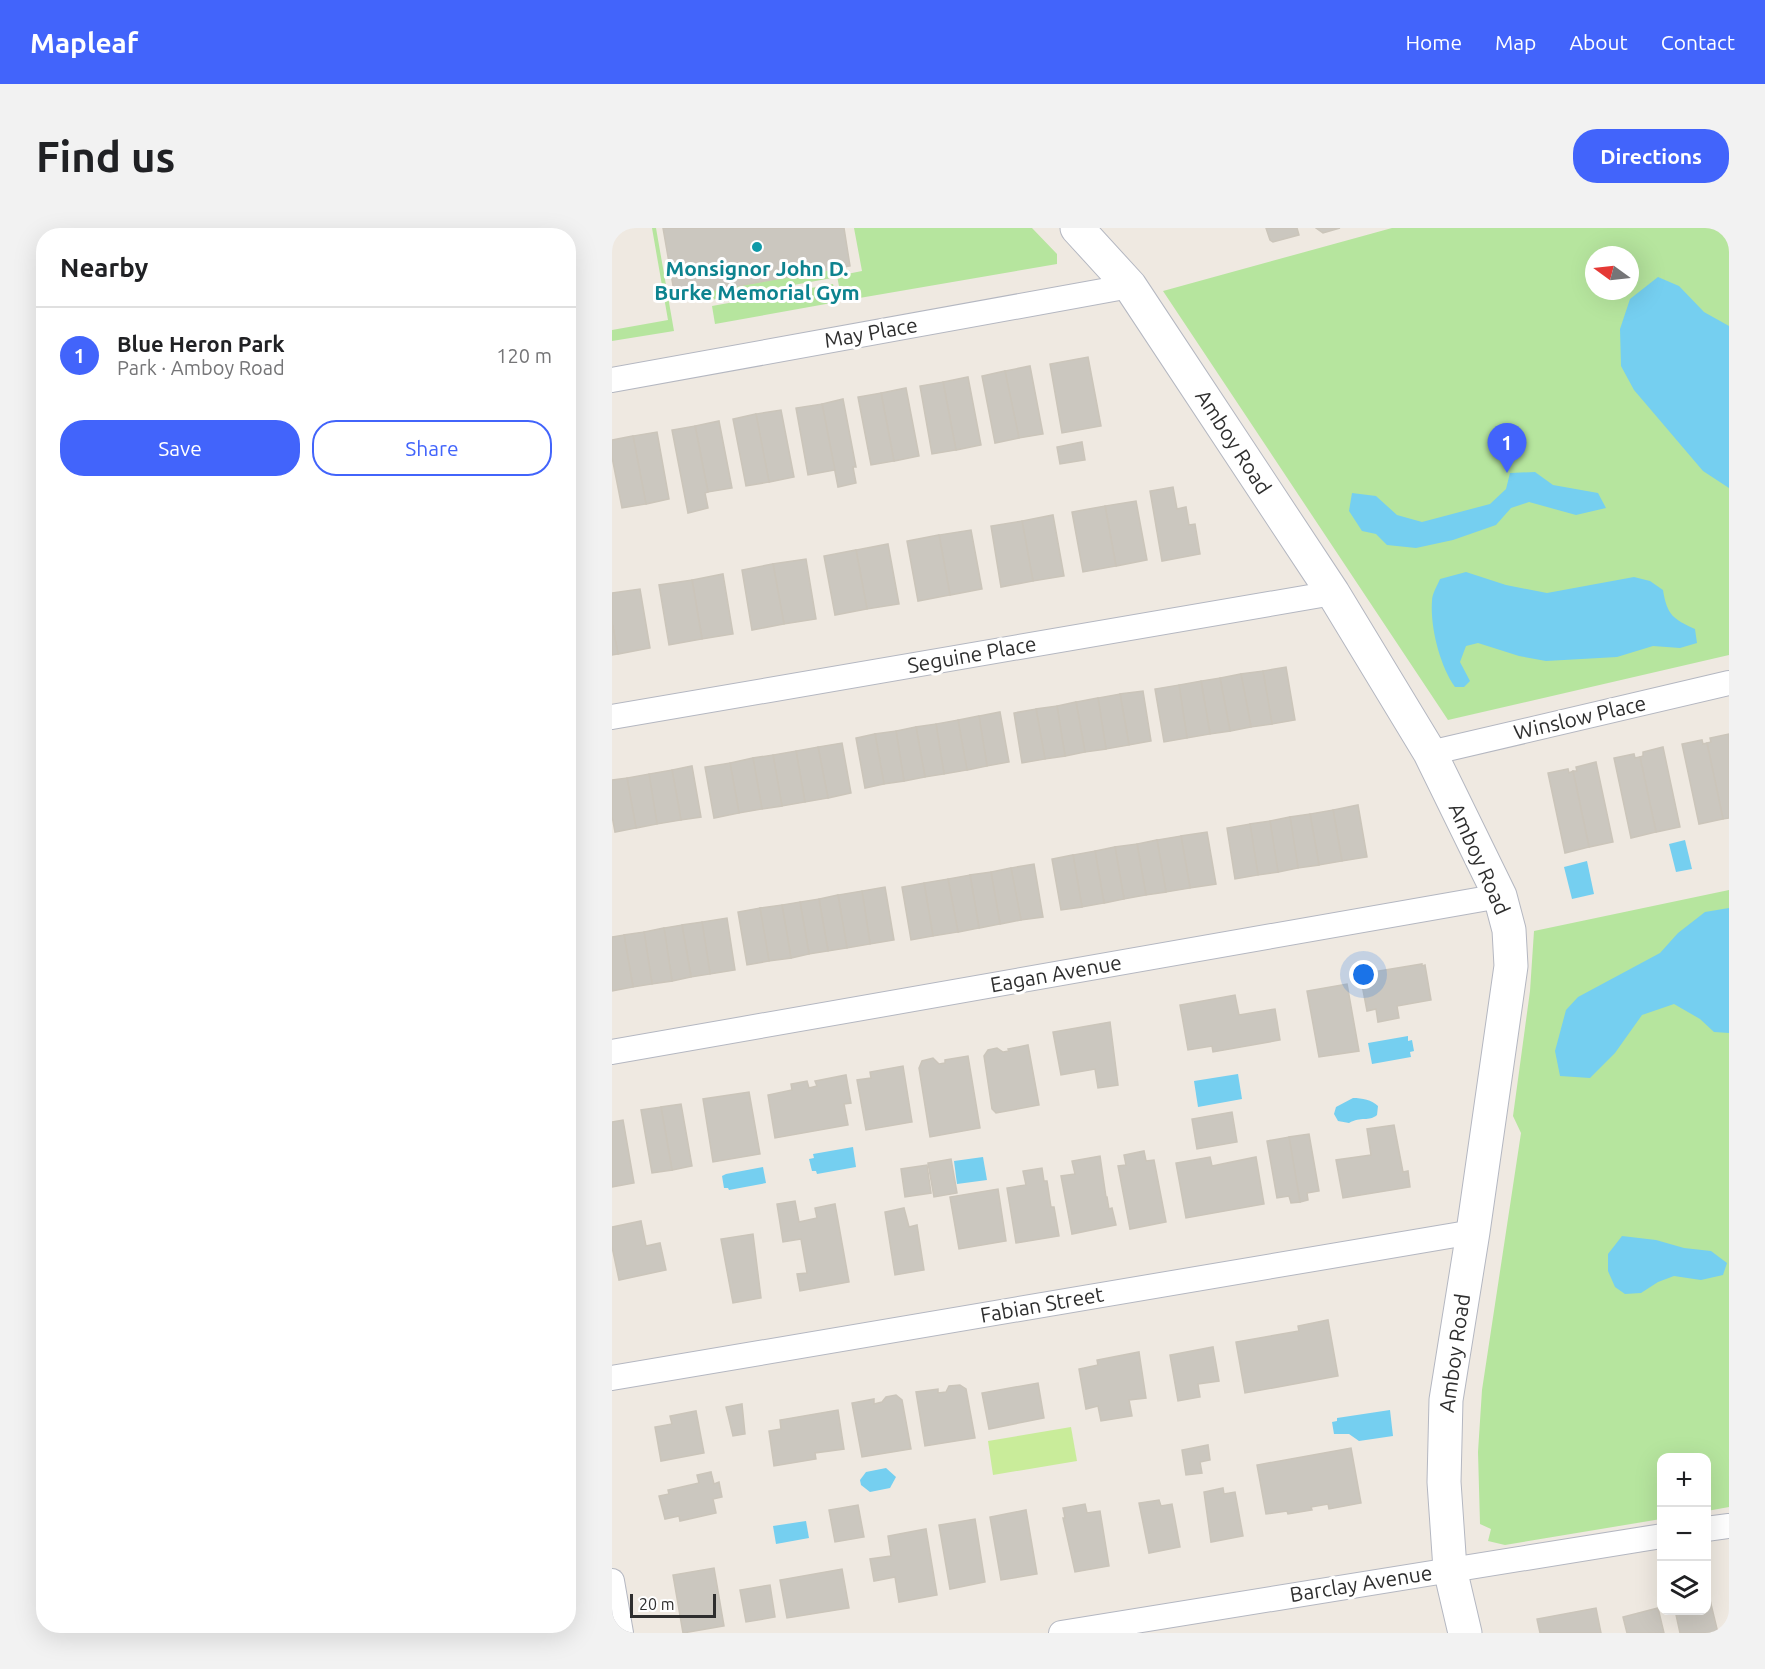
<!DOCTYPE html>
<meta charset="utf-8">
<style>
:root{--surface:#fff;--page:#f2f2f2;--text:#202124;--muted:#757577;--line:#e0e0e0;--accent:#4264fb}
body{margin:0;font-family:Ubuntu,sans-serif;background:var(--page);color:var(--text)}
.controls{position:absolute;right:18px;bottom:18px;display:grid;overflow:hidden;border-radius:12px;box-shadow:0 6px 24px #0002}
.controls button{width:54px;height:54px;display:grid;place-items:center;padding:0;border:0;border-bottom:2px solid var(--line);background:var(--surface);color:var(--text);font:30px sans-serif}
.compass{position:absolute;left:973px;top:18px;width:54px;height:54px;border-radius:50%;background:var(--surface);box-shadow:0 6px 24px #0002;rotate:285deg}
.scale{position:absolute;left:18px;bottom:15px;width:86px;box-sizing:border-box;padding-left:6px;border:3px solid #2e2e2e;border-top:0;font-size:16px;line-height:21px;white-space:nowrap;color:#2e2e2e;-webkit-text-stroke:4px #fff;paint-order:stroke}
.you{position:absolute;left:752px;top:747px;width:21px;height:21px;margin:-15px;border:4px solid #fff;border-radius:50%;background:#1a73e8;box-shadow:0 0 0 9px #1a73e833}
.badge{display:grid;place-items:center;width:39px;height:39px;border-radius:50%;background:var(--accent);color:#fff;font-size:20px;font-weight:700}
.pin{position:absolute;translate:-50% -50px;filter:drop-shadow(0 2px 3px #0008)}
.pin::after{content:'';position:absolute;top:32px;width:21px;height:18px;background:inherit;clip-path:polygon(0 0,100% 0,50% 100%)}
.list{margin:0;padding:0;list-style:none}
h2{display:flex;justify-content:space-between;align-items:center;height:78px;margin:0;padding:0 24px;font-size:26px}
h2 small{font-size:20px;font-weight:400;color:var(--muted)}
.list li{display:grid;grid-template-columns:39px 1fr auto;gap:18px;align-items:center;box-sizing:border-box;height:96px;padding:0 24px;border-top:2px solid var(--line)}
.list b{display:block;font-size:22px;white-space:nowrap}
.list p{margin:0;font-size:20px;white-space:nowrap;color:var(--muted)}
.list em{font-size:20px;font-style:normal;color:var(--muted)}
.actions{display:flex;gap:12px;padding:18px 24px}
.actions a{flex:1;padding:14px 0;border:2px solid var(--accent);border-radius:24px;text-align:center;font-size:21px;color:var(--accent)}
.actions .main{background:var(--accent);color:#fff}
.icon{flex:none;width:33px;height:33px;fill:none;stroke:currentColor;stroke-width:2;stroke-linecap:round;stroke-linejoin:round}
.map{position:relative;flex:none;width:1117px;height:1405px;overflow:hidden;border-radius:24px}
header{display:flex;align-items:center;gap:36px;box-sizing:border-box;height:84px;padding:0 30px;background:var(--accent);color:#fff}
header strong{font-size:28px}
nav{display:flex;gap:33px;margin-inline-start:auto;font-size:21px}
.intro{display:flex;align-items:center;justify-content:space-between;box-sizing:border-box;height:144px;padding:0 36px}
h1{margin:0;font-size:42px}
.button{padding:15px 27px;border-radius:24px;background:var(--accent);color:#fff;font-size:21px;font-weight:700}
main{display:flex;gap:36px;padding:0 36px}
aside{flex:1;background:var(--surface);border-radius:24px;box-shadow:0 6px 24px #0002}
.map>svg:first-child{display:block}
</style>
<header>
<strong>Mapleaf</strong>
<nav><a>Home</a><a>Map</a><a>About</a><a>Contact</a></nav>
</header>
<div class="intro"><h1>Find us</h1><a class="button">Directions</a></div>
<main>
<aside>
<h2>Nearby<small></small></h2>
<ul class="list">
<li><span class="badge">1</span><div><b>Blue Heron Park</b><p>Park · Amboy Road</p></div><em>120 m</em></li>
</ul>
<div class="actions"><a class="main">Save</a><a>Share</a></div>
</aside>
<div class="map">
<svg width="1117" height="1405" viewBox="0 0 1117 1405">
<rect width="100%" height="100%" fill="#efe9e1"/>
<g fill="#b6e59e" fill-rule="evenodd">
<path d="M40 0H44L62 103 0 113V102L56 92Z"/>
<path d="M242 0H420L445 26V36L230 73 225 48 250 43Z"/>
<path d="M780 0H1117V427L836 492 551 63ZM982 27H1018V63H982Z"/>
<path d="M218 42 220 50 99 72 97 63Z"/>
<path d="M221 56 225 74 103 96 100 78Z"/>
<path d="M1117 662V1279L1095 1283 1094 1230H1050L1049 1291 893 1317 876 1313 879 1301 868 1296 866 1224 870 1162 909 905 901 888 918 763 922 703Z"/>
</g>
<path fill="#c9ec9a" d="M459 1199 465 1233 381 1247 376 1213Z"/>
<g fill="#75cff0">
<path d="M1046 49 1067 58 1092 84 1117 98V260L1091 243 1022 162 1009 138 1008 101 1018 71Z"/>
<path d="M923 244 941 257 986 265 994 280 964 287 917 274 899 280 884 297 841 312 804 320 775 317 764 306 750 303 737 283 740 265 764 268 785 287 810 294 878 276 894 261 898 245Z"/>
<path d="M854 344 894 357 935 365 1022 349 1038 353 1051 362C1055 387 1061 391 1083 401L1085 415 1068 420 1041 418 1005 429 934 433 907 428 866 415 854 418 848 434 858 453 852 459H843C828 438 818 399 820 373 820 366 825 358 828 351Z"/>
<path d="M1073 612 1080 641 1064 644 1057 616Z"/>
<path d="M975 633 982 666 960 671 952 639Z"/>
<path d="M1117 680V805L1102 804 1088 791 1062 776 1030 787 1003 825 978 850 948 848 943 823 954 782 966 769 1048 725 1066 705 1093 684Z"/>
<path d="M796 808V813L800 812 802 823 798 824 799 829 760 836 756 815Z"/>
<path d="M626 846 630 871 586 879 582 853Z"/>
<path d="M741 870C750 870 760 872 766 878L765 887C757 894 749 888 737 895L726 893 722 886 724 879Z"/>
<path d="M241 919 244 939 205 946 204 943H200L197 931 202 930 201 926Z"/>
<path d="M371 929 375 952 345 956 342 933Z"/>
<path d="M151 939 154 955 117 962 116 960H112L110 948 114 946Z"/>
<path d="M1010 1008 1044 1012 1072 1020 1099 1023 1115 1035 1111 1047 1089 1052 1062 1048 1046 1054 1029 1065 1013 1066 1003 1059 996 1043V1026Z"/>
<path d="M778 1182 781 1208 747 1213 737 1206H722L720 1194 725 1193V1190Z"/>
<path d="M274 1240 284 1249 278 1260 258 1264 249 1257 248 1252 254 1244Z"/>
<path d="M194 1293 197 1310 164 1316 161 1298Z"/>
</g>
<g fill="#cbc7bf" stroke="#cbc5ba" stroke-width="1.5">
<path d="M51 0H232L238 38 63 69Z"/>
<path d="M654 0H685L687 7 661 14 658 12Z"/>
<path d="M704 0H728L711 5Z"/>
<path d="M476 129 489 198 450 205 438 136Z"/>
<path d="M418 138 431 206 407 210 393 143Z"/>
<path d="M393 143 407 210 383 215 370 148Z"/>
<path d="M356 149 369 217 344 222 331 154Z"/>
<path d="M331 154 344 222 320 226 308 158Z"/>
<path d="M294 160 307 228 282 233 269 165Z"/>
<path d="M269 165 282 233 259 237 246 169Z"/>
<path d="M231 171 244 239H241L244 255 226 259 210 176Z"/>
<path d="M210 176 223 242 196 247 184 180Z"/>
<path d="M169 182 182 249 157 254 144 186Z"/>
<path d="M144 186 157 254 134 258 121 191Z"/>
<path d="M107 193 120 260 96 264 83 198Z"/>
<path d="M83 198 96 264 93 265 96 280 76 285 60 202Z"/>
<path d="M45 204 57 271 34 276 21 208Z"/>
<path d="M21 208 34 276 10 280 0 229V212Z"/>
<path d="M470 214 473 232 448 236 445 219Z"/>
<path d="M561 259 565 281 574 279 577 297 583 296 588 326 550 333 538 263Z"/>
<path d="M524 273 535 332 504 338 493 278Z"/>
<path d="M493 278 504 338 471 344 460 284Z"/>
<path d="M441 287 452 348 421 353 410 293Z"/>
<path d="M410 293 421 353 389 359 379 298Z"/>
<path d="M359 302 370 361 338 367 327 307Z"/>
<path d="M327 307 338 367 306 373 295 313Z"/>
<path d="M276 316 287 376 255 381 244 322Z"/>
<path d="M244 322 255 381 223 387 212 328Z"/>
<path d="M194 331 204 391 172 396 161 336Z"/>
<path d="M161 336 172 396 140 402 130 342Z"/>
<path d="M111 346 121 406 90 411 80 352Z"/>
<path d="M80 352 90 411 57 417 47 357Z"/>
<path d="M28 361 38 420 6 426 0 394V365Z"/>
<path d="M0 394 6 426 0 427Z"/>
<path d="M674 439 683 492 660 496 651 443Z"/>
<path d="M651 443 660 496 639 499 629 446Z"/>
<path d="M629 446 639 499 618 503 608 450Z"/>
<path d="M608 450 618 503 598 506 589 453Z"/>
<path d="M589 453 598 506 575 510 567 457Z"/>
<path d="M567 457 575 510 552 514 543 461Z"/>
<path d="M531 463 539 513 517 517 508 466Z"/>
<path d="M508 466 517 517 494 521 486 470Z"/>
<path d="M486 470 494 521 473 524 464 474Z"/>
<path d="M464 474 473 524 453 528 445 478Z"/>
<path d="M445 478 453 528 433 531 424 481Z"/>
<path d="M424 481 433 531 410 535 402 485Z"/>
<path d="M388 484 397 534 375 538 367 488Z"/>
<path d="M367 488 375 538 355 542 346 492Z"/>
<path d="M346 492 355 542 332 546 324 496Z"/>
<path d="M324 496 332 546 313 549 304 499Z"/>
<path d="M304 499 313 549 292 553 284 503Z"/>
<path d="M284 503 292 553 272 556 263 506Z"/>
<path d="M263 506 272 556 253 560 244 510Z"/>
<path d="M1117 506V590L1111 591 1095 515 1099 514 1098 510Z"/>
<path d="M1090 512 1091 516 1095 515 1111 591 1087 596 1070 516Z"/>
<path d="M230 515 239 565 216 570 206 519Z"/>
<path d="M206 519 216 570 193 574 184 523Z"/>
<path d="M1051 519 1068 599 1044 604 1028 529 1031 528V524Z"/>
<path d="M184 523 193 574 170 578 161 527Z"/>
<path d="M1022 526 1023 530 1028 529 1044 604 1019 610 1002 530Z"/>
<path d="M161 527 170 578 150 581 141 530Z"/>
<path d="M141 530 150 581 127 585 118 535Z"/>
<path d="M984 534 1001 614 977 619 961 543H965L964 539Z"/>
<path d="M118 535 127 585 102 590 93 539Z"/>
<path d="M80 538 89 589 69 592 60 542Z"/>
<path d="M956 541 957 545 961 543 977 619 953 625 936 545Z"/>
<path d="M60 542 69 592 45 596 37 546Z"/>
<path d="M37 546 45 596 24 600 15 550Z"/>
<path d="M15 550 24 600 3 604 0 588V552Z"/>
<path d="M746 577 755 629 730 633 721 582Z"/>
<path d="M721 582 730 633 707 637 698 586Z"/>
<path d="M698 586 707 637 686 640 678 589Z"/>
<path d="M678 589 686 640 666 644 658 593Z"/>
<path d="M658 593 666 644 646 647 638 596Z"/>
<path d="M638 596 646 647 623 651 615 600Z"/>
<path d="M595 604 604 656 578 660 569 608Z"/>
<path d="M569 608 578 660 554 664 545 612Z"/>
<path d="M545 612 554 664 534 667 525 616Z"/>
<path d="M525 616 534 667 512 671 503 619Z"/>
<path d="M503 619 512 671 492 675 483 623Z"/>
<path d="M483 623 492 675 470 679 461 627Z"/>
<path d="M461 627 470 679 449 682 440 631Z"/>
<path d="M422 636 431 689 409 692 399 640Z"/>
<path d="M399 640 409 692 388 696 379 644Z"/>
<path d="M379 644 388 696 367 700 358 647Z"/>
<path d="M358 647 367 700 346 704 336 651Z"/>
<path d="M336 651 346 704 321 708 312 655Z"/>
<path d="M312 655 321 708 299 712 290 659Z"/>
<path d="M273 659 282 712 258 716 250 663Z"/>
<path d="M250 663 258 716 235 720 226 667Z"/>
<path d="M226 667 235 720 216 723 207 671Z"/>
<path d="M207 671 216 723 197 726 188 674Z"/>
<path d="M188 674 197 726 179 730 170 677Z"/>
<path d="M170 677 179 730 157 733 148 680Z"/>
<path d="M148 680 157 733 135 737 126 684Z"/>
<path d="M115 690 123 742 98 746 90 694Z"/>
<path d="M90 694 98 746 79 749 70 697Z"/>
<path d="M70 697 79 749 60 753 52 700Z"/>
<path d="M52 700 60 753 40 756 32 704Z"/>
<path d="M32 704 40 756 21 759 12 707Z"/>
<path d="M12 707 21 759 0 763V709Z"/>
<path d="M810 736V738L813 737 819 772 785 778 787 790 766 794 764 781 755 783 748 746Z"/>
<path d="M735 756 747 823 707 829 695 763Z"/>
<path d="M623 767 627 787 663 781 668 812 601 824 600 818 576 822 568 777Z"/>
<path d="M498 794 506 857 486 860 483 841 449 847 441 804Z"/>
<path d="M416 817 427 877 384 885 380 881 372 828 376 822 385 820 391 824 397 823 396 821Z"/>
<path d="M356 828 368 900 318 909 307 840 310 833 321 830 327 836 333 835V832Z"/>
<path d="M291 838 300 894 254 902 245 852 259 850 258 844Z"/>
<path d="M234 847 239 875 232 876 236 897 163 910 156 867 180 862 179 856 195 853 197 860 205 858 203 853Z"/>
<path d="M137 864 148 926 101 934 91 871Z"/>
<path d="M69 876 80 938 60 942 49 879Z"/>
<path d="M49 879 60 942 40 945 29 882Z"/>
<path d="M620 884 625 914 585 921 580 891Z"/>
<path d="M11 892 22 955 0 959V894Z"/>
<path d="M782 897 791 944 796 943 798 959 731 970 724 932 759 927 755 901Z"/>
<path d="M697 906 707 963 695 965 696 972 688 974 677 909Z"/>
<path d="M677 909 688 974 679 975 677 968 665 970 655 913Z"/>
<path d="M532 923 534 933 542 932 554 994 518 1001 506 938 514 937 512 927Z"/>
<path d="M488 928 494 969H495L497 981 500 980 504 997 460 1006 449 948 463 946 460 933Z"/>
<path d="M598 929 600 938 644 929 652 976 574 990 564 935Z"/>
<path d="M339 931 345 965 322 969 316 935Z"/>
<path d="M315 937 319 965 293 969 289 941Z"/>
<path d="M430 940 432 953H435L439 979H442L447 1008 404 1015 395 960 414 957 411 943Z"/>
<path d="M386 961 394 1013 347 1021 338 969Z"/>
<path d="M183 973 187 994 205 990 203 980 223 976 237 1054 188 1063 185 1046 195 1045 189 1011 171 1014 165 976Z"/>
<path d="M292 980 297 999 305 997 312 1042 283 1047 273 984Z"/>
<path d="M29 993 34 1018 48 1015 54 1042 7 1052 0 1019V999Z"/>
<path d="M141 1006 149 1070 121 1075 109 1011Z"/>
<path d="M716 1092 726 1148 633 1165 624 1114 687 1103 686 1098Z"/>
<path d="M601 1119 607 1153 586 1156 588 1169 566 1173 558 1127Z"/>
<path d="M527 1124 534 1170 517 1172 520 1188 489 1193 486 1178 474 1181 467 1141 486 1137 485 1132Z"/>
<path d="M426 1155 432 1190 377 1201 370 1165Z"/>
<path d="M348 1157 354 1161 363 1210 313 1218 304 1164 326 1161V1165L334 1164 337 1158Z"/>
<path d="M284 1167 290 1172 299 1221 250 1229 240 1175 262 1171V1176L270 1174 274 1169Z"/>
<path d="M130 1176 133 1206 121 1208 114 1179Z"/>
<path d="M226 1182 232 1221 203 1225 204 1231 162 1238 157 1203 169 1201 168 1192Z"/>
<path d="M84 1183 92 1225 49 1233 43 1199 60 1196 58 1188Z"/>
<path d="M596 1217 598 1232 588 1234 590 1245 574 1247 570 1222Z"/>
<path d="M739 1220 749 1275 717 1281 716 1276 699 1279 700 1282 676 1286 675 1283 654 1286 645 1237Z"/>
<path d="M99 1244 102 1256 107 1254 110 1269 101 1271 104 1285 68 1293 67 1288 53 1291 47 1268 57 1266 56 1262 87 1255 85 1247Z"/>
<path d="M611 1260 612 1266 623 1264 631 1308 599 1314 592 1264Z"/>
<path d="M547 1272 549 1278 560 1276 568 1319 537 1325 527 1275Z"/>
<path d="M473 1276 475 1285 488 1283 497 1338 463 1344 451 1290H453L451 1280Z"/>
<path d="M246 1277 252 1309 223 1314 217 1282Z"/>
<path d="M414 1282 425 1346 389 1352 378 1289Z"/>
<path d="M363 1291 373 1354 338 1361 327 1297Z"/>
<path d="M314 1301 325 1367 287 1374 283 1349 262 1353 258 1331 279 1328 276 1308Z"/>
<path d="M102 1340 112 1398 71 1405 61 1347Z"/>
<path d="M230 1341 237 1380 175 1390 168 1352Z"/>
<path d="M158 1357 163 1389 134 1394 128 1362Z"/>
<path d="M1098 1372 1106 1405H1068L1063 1382H1094V1373Z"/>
<path d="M984 1380 989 1405H928L925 1391Z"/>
<path d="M1046 1380 1052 1405H1015L1011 1389Z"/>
</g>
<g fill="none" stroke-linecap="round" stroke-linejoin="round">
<defs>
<g id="minor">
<path d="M0 152 518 58"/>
<path d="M0 489 721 365"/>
<path d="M818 525 1117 455"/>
<path d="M0 824 888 668"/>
<path d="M0 1150 861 1004"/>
<path d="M1094 1301 1117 1298"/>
<path d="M0 1353 9 1405"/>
<path d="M449 1405 1050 1308"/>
</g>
<path id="secondary" d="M465 0 518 58 721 365 818 525 888 668 897 702 899 738 861 1004 834 1172 832 1254 838 1341 853 1405"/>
</defs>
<use href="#minor" stroke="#b4b7c1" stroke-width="26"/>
<use href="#secondary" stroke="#b4b7c1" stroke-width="35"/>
<use href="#minor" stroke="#fff" stroke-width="24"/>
<use href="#secondary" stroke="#fff" stroke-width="33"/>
</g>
<circle fill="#0f9aa8" stroke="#fff" stroke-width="2" cx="145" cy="19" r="6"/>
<g text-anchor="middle" stroke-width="6" stroke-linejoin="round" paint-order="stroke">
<g font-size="21" font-weight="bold" fill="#0d838f" stroke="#fff">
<text x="145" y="48">Monsignor John D.<tspan x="145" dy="24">Burke Memorial Gym</tspan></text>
</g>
<g font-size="21" fill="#2e2e2e" stroke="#fff">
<text transform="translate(259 105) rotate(-10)" y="7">May Place</text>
<text transform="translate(621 214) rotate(57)" y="7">Amboy Road</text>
<text transform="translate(360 427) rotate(-10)" y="7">Seguine Place</text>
<text transform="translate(968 490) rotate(-13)" y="7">Winslow Place</text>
<text transform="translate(867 631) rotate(66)" y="7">Amboy Road</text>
<text transform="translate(444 746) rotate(-10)" y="7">Eagan Avenue</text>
<text transform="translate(430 1077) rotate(-10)" y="7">Fabian Street</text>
<text transform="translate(843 1125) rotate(-82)" y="7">Amboy Road</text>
<text transform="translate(749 1356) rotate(-9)" y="7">Barclay Avenue</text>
</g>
</g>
</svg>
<div class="controls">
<button>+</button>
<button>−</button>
<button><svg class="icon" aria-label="layers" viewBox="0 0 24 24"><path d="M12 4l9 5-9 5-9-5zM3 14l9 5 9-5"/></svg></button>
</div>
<svg class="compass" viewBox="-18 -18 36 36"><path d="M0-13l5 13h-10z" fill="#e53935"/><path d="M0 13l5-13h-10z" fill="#757577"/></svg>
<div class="scale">20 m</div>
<div class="you"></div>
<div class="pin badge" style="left:895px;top:245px">1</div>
</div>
</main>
